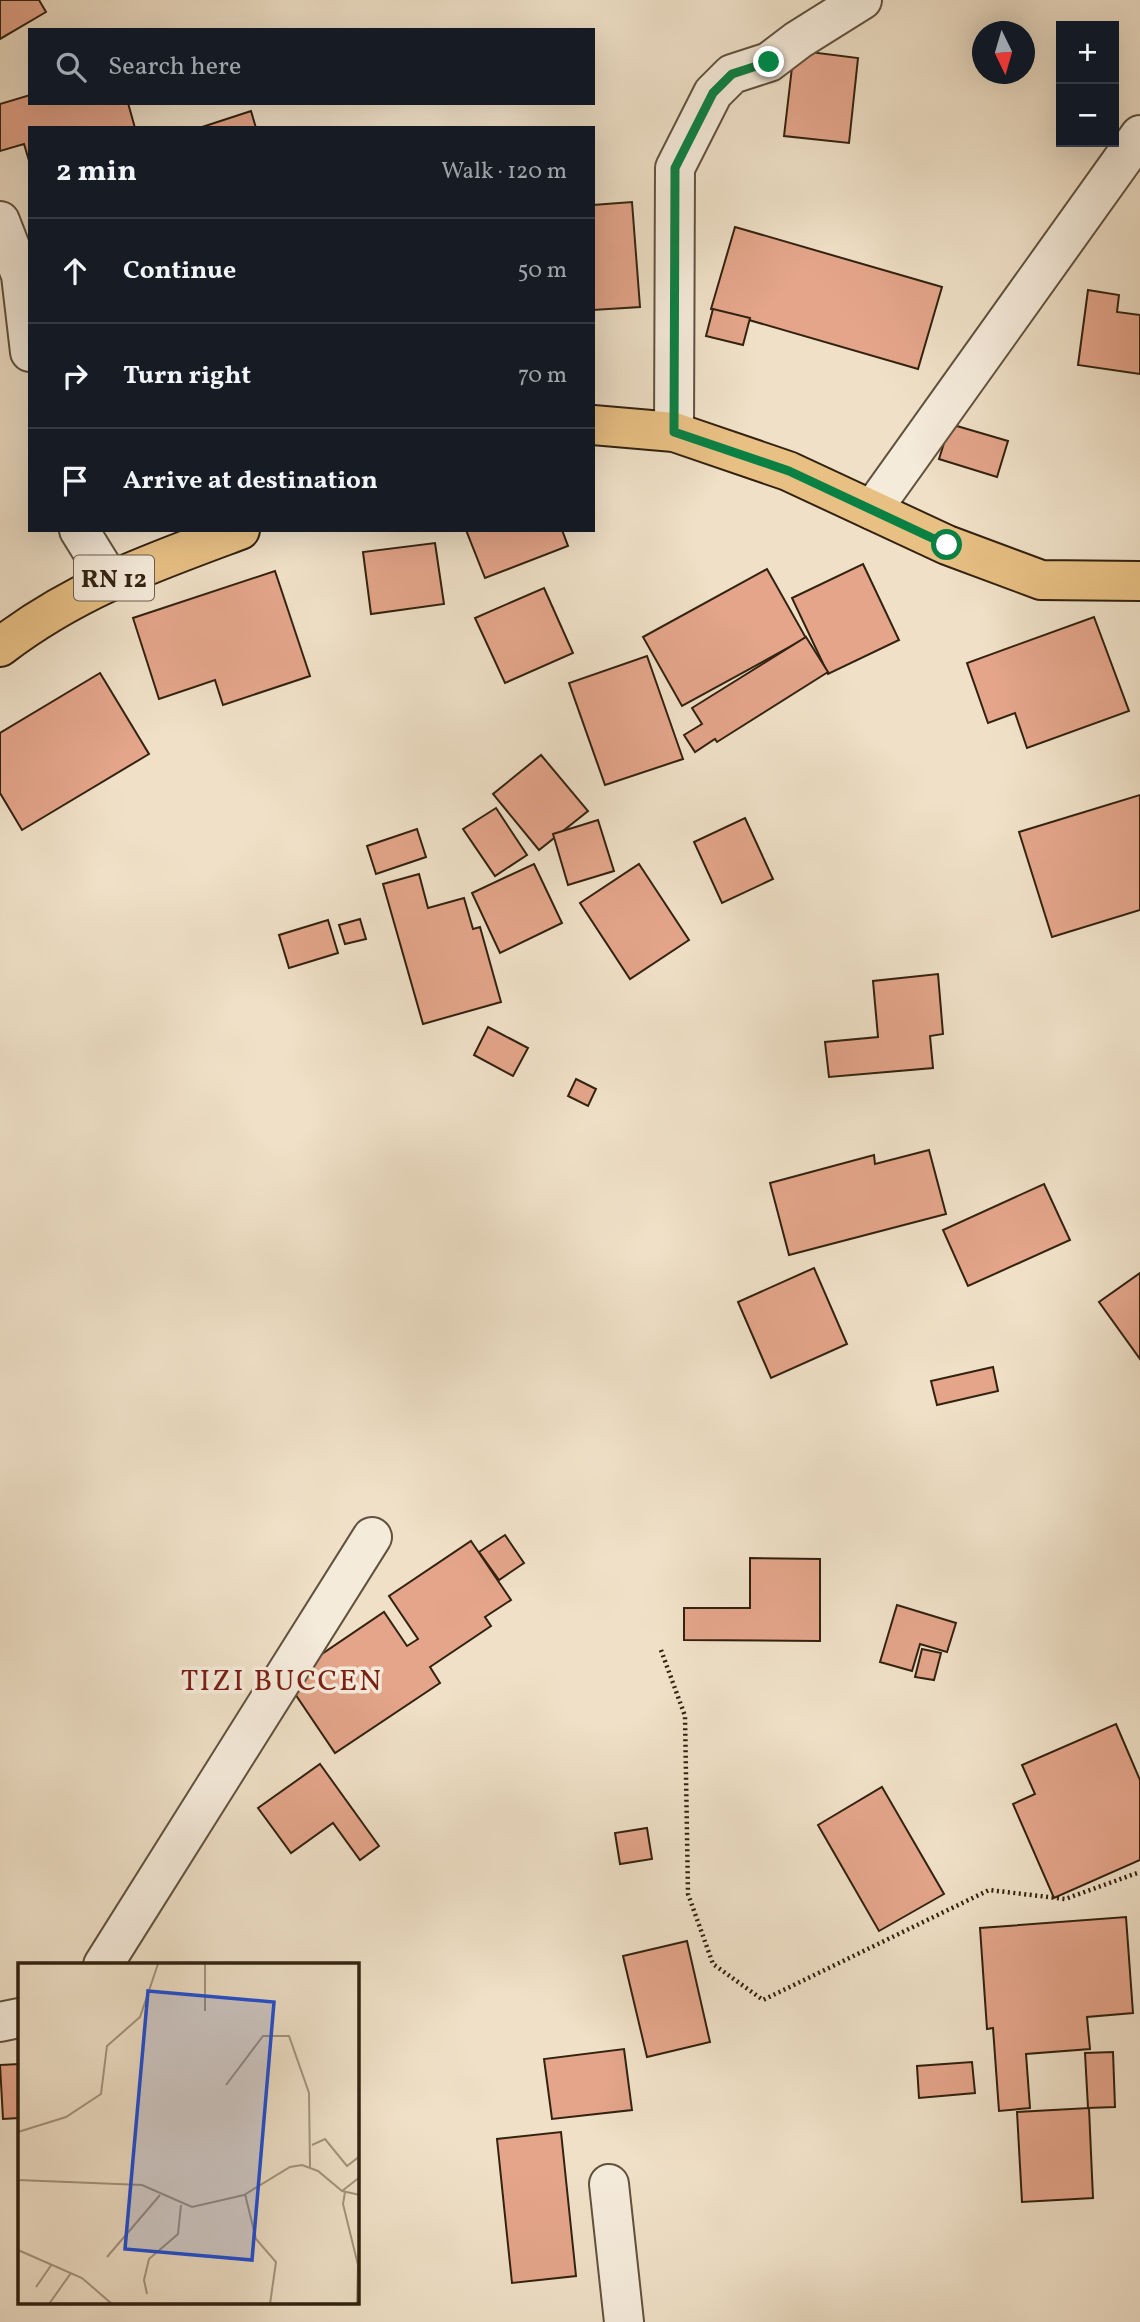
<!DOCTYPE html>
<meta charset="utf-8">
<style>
:root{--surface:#171b24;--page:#20242c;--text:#f1f3f6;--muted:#9ea1a6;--line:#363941}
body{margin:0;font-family:Vollkorn,serif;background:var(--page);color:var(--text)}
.controls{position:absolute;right:21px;top:21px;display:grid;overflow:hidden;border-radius:0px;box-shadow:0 7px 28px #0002}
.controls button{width:63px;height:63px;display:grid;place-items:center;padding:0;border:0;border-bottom:2px solid var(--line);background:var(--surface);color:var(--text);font:35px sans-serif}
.compass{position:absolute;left:972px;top:21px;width:63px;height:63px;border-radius:50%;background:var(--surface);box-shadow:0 7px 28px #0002;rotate:175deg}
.stop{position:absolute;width:21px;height:21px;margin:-16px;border:5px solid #0b8043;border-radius:50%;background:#fff}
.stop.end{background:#0b8043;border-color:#fff;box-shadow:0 2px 7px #0008}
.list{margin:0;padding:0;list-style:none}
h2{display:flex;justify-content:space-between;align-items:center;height:91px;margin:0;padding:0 28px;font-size:30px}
h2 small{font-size:23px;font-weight:400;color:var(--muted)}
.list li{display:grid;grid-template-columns:46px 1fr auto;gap:21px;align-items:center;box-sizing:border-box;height:105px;padding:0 28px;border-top:2px solid var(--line)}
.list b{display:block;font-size:26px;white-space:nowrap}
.list em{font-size:23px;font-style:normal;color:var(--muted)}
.icon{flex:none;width:38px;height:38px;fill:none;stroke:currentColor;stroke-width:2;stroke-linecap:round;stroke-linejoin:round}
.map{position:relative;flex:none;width:1140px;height:2322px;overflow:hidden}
.search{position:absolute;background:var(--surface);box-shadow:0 7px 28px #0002;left:28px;top:28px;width:567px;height:77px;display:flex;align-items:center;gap:18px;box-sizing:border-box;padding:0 24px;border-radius:0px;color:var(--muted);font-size:26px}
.panel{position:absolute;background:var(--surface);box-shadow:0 7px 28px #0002;left:28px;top:126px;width:567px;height:406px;border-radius:0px}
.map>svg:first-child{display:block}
</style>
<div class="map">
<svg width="1140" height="2322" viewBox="0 0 1140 2322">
<rect width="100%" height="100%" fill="#efe0c7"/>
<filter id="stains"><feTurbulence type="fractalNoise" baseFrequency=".00286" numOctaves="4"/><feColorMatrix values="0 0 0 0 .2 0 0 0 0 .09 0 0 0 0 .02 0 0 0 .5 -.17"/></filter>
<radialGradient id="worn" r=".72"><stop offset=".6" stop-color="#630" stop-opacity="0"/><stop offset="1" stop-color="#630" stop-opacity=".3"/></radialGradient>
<g fill="#e4a58a" stroke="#322210" stroke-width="2">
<path d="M0 0H39L46 12 0 39Z"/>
<path d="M794 50 858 58 849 143 784 136Z"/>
<path d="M30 95V103H128L135 128H30V164L24 144 0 151V104Z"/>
<path d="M251 111 256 128H199Z"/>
<path d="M632 202 640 307 593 310V205Z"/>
<path d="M735 227 942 287 918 369 711 309Z"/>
<path d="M1088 290 1119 295 1117 312 1140 315V374L1078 365Z"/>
<path d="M713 309 750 318 743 345 706 336Z"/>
<path d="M950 424 1008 441 997 477 939 459Z"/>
<path d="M466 530H562L568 546 485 578Z"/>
<path d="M435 543 444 604 371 614 363 552Z"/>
<path d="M863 564 899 640 828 674 792 598Z"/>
<path d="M767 569 806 638 682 706 643 637Z"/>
<path d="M275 571 310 676 223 705 215 680 159 699 133 618Z"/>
<path d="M544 588 573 653 505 683 475 618Z"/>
<path d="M1094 617 1129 711 1027 748 1015 713 988 723 967 663Z"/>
<path d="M806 637 828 672 717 742 715 739 695 752 684 735 702 724 692 708Z"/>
<path d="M647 656 683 759 605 785 569 683Z"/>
<path d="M100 673 149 754 22 830 0 793V733Z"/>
<path d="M541 755 588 811 539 850 493 794Z"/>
<path d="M1140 795V910L1052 937 1019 832Z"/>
<path d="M496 808 527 855 495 876 463 829Z"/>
<path d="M745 818 773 879 722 903 694 842Z"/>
<path d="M598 820 614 871 568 885 553 834Z"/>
<path d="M417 829 426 857 376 874 367 846Z"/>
<path d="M534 864 562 923 500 953 472 893Z"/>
<path d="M639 864 689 940 630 979 580 903Z"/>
<path d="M419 874 428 908 464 898 473 929 480 927 501 1002 423 1024 383 884Z"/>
<path d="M360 919 366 939 345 944 339 925Z"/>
<path d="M328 920 338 953 289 968 279 935Z"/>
<path d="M938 974 943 1034 930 1036 933 1068 829 1077 825 1042 878 1037 873 981Z"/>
<path d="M488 1027 528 1048 513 1076 474 1055Z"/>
<path d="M576 1079 596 1089 588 1106 568 1096Z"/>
<path d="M929 1150 946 1214 789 1255 770 1183 874 1155 875 1164Z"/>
<path d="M1044 1184 1070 1240 968 1286 943 1230Z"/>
<path d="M814 1268 847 1344 771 1378 738 1302Z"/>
<path d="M1140 1273V1359L1099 1302Z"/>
<path d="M993 1367 998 1391 937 1405 931 1381Z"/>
<path d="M505 1535 524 1563 499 1580 479 1552Z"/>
<path d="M471 1541 511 1600 485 1617 491 1626 430 1667 440 1683 335 1753 285 1679 384 1612 407 1646 418 1639 389 1596Z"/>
<path d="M750 1558 820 1559V1641L684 1640V1608H750Z"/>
<path d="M897 1605 956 1623 947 1652 920 1644 912 1671 880 1662Z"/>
<path d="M922 1649 941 1653 934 1680 915 1677Z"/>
<path d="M1116 1724 1140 1780V1860L1054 1898 1013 1804 1035 1794 1022 1765Z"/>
<path d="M320 1764 379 1846 360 1860 333 1823 291 1853 258 1808Z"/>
<path d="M882 1787 944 1894 879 1931 818 1825Z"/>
<path d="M647 1828 652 1859 620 1864 615 1833Z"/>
<path d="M1126 1917 1133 2013 1087 2017 1090 2049 1026 2054 1030 2108 999 2111 993 2028 987 2029 980 1928Z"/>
<path d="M687 1941 710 2042 647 2057 623 1956Z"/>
<path d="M624 2049 632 2110 552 2119 544 2059Z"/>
<path d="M1113 2052 1115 2107 1088 2108 1085 2053Z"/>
<path d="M972 2062 975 2093 919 2098 917 2066Z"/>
<path d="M19 2064V2118L3 2119 0 2065Z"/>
<path d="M1089 2108 1093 2198 1022 2202 1017 2112Z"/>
<path d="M561 2132 576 2276 512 2283 497 2139Z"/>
</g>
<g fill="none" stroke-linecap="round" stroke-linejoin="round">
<defs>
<g id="minor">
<path d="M0 221 21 275 30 352"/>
<path d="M674 432 675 168 713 93 732 74 769 62 798 40 862 0"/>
<path d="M872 510 1140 135"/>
<path d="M79 530 110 580"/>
<path d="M103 1965 372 1537"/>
<path d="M0 2022 19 2018"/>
<path d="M609 2184 624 2322"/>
</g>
<g id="major">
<path d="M593 425 674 432 788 471 947 545 1041 580 1140 581"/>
<path d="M0 647C76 589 151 563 240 530"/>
</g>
</defs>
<use href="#minor" stroke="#61523e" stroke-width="42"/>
<use href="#major" stroke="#322210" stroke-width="42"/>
<path stroke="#322210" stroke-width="4.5" stroke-dasharray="2 3.5" stroke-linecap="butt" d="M661 1650 685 1716 688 1894 713 1964 763 2000 989 1890 1065 1899 1140 1872"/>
<use href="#minor" stroke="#f5ebdb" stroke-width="38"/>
<use href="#major" stroke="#e8c084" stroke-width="38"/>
</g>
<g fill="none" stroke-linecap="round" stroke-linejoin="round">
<path stroke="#0b8043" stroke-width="9" d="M769 62 732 74 713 93 675 168 674 432 789 471 947 545"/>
</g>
<g text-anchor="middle" stroke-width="7" stroke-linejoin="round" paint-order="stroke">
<rect fill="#f5ebdb" stroke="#6c5e4d" stroke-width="2" x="74" y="555.5" width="80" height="45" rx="5"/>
<g font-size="26" font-weight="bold" fill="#322210">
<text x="114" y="587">RN 12</text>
</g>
<g font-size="30" letter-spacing="2" fill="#7a1f14" stroke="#f5ebdb">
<text x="282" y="1690">TIZI BUCCEN</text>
</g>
</g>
<g transform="translate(18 1963)">
<rect width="341" height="341" fill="#efe0c7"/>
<path fill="none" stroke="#a3947e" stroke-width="2" d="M187 1V48M208 122 245 73H271L291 130 292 205M0 169 48 154 83 131 89 83 122 54 140 1M294 182 307 176 329 203 342 193M0 217 124 222 174 244 226 232 272 204 284 202 300 208 324 228 342 232M324 228 342 214M327 229 325 241 340 302 339 341M227 231 238 276 258 299 252 341M0 287 64 315 94 341M89 294 142 232M18 324 34 301M129 331 126 317 131 296 160 271 163 242M31 341 53 310"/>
<path fill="#1d4ed8" fill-opacity="0.15" stroke="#1d4ed8" stroke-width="3.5" d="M130 28 256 39 234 297 107 286Z"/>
<rect width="341" height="341" fill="none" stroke="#322210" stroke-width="3.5"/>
</g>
<rect width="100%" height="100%" filter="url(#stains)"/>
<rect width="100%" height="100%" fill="url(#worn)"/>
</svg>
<div class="controls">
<button>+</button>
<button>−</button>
</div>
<svg class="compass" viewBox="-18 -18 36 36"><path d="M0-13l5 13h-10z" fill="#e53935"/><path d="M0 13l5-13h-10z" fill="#9ea1a6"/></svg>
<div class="stop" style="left:947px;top:545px"></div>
<div class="stop end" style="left:769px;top:62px"></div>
<div class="search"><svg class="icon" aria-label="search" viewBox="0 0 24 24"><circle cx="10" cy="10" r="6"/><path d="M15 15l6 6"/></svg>Search here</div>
<section class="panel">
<h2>2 min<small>Walk · 120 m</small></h2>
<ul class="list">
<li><svg class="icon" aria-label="ahead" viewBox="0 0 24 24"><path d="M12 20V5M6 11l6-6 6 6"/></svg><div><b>Continue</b></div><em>50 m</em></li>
<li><svg class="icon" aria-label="right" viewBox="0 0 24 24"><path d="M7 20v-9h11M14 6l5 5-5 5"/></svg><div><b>Turn right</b></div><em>70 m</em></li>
<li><svg class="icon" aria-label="arrive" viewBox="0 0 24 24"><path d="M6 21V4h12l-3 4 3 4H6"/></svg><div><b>Arrive at destination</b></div></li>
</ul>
</section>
</div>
